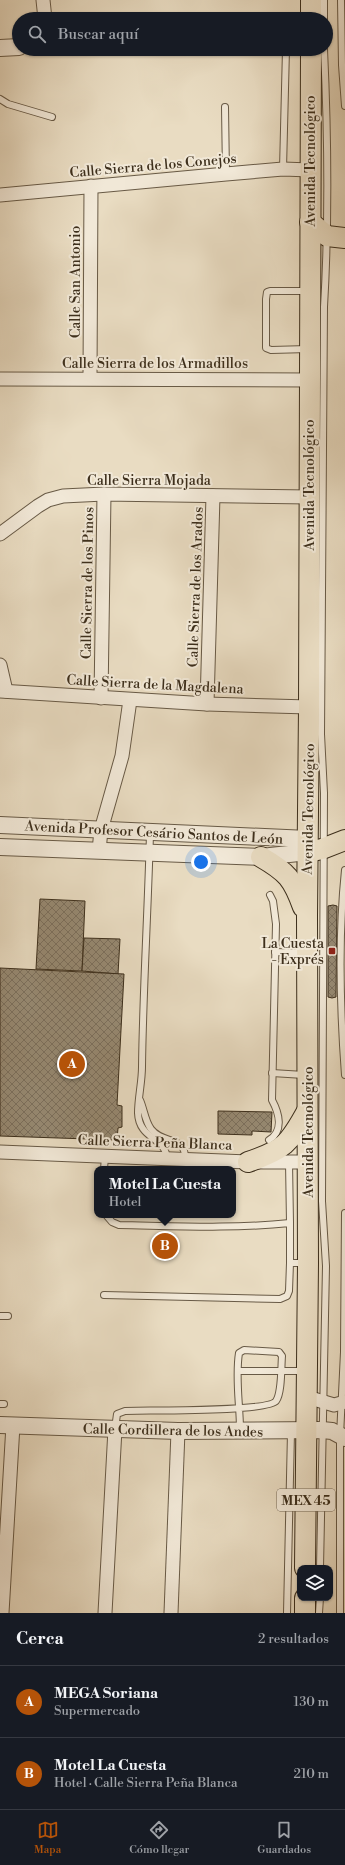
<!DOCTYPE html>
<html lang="es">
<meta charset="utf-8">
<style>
:root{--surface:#171b24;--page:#20242c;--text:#f1f3f6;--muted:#9ea1a6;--line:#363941;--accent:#b45309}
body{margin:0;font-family:"Libre Bodoni",serif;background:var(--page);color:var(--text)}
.controls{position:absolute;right:12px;bottom:12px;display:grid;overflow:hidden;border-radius:8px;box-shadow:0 1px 3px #0004}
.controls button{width:36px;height:36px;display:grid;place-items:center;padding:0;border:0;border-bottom:1px solid var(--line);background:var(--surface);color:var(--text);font:20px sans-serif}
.you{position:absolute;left:201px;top:862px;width:14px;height:14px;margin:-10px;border:3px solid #fff;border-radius:50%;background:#1a73e8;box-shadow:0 0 0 6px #1a73e833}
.badge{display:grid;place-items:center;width:26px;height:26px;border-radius:50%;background:var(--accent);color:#fff;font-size:13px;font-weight:700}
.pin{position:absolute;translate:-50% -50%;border:2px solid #fff;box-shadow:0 1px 4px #0006}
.popup{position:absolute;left:94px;top:1166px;width:142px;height:52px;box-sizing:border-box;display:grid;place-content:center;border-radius:8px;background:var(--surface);filter:drop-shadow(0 1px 3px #0005);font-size:13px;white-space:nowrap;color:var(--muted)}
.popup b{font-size:15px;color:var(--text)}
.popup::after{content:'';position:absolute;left:50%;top:100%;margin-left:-8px;border:8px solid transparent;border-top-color:var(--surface)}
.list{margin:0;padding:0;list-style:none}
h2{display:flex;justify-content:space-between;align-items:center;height:52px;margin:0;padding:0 16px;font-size:17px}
h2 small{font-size:13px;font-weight:400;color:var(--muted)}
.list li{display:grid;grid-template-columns:26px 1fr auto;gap:12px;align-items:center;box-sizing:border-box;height:72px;padding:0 16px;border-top:1px solid var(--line)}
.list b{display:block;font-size:15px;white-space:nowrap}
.list p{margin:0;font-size:13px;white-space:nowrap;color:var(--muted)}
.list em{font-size:13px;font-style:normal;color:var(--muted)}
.icon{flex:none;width:22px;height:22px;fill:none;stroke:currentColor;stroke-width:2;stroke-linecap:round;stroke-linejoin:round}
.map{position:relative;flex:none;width:345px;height:1613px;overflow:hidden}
.search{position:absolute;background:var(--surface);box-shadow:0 1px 3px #0004;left:12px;right:12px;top:12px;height:44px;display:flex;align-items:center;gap:10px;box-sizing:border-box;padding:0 14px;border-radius:22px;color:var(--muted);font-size:15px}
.sheet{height:196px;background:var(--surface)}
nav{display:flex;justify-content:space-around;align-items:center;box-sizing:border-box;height:56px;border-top:1px solid var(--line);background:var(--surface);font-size:11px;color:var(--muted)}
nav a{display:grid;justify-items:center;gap:2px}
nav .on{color:var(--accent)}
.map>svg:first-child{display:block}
</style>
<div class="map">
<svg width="345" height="1613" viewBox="0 0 345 1613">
<defs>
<pattern id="building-cross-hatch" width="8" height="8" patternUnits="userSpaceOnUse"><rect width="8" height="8" fill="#968972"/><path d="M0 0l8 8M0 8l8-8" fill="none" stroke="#7c705d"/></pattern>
</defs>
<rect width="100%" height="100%" fill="#e9dcc2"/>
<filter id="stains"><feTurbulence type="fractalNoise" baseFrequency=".005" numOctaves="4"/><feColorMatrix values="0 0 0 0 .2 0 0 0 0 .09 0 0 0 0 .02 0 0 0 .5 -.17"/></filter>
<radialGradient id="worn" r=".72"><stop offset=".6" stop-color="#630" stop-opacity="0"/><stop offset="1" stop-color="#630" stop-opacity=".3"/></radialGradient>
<g fill="url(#building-cross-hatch)" stroke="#3d2f1c">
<path d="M40 899 85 901 82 971 36 969Z"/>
<path d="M333 905 337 906 336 997 332 998 328 997V906Z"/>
<path d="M84 938 120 939 118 974 82 971Z"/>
<path d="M0 968 124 974 117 1105 122 1106V1127L118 1128 117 1140 0 1136Z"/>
<path d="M218 1111 272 1112 271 1132 252 1131V1135L218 1134Z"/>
</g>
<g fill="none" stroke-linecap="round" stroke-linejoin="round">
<defs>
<g id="service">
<path d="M341 0 342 65 345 106"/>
<path d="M324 19V0"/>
<path d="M0 99 8 104 52 117"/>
<path d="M225 107 226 174"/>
<path d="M283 169 286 49"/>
<path d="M308 291H270L267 292 266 299V348L271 350 308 349"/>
<path d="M150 833C148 911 143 989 142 1067 142 1082 138 1098 138 1113 139 1140 166 1137 167 1159"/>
<path d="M345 870C338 938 340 1008 345 1075"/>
<path d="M275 952 305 953"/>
<path d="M272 1073 304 1075"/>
<path d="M140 1100C144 1109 145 1121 151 1129 163 1145 186 1135 185 1159"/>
<path d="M269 1140C284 1131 279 1113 272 1100L276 924 273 901 270 895"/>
<path d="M289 1162 290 1223"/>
<path d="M104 1169 105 1157"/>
<path d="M106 1215 112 1222 119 1225C176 1226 233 1229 290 1223V1263H306"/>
<path d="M104 1295 280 1299 287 1296 289 1291 290 1263"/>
<path d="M0 1316H8"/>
<path d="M238 1371H305"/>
<path d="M0 1404H4"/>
<path d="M115 1429 117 1414 125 1411C145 1410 268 1412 276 1401 282 1393 281 1367 282 1356L279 1352 244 1350 239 1353C235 1378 240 1405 240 1430"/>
<path d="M320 1568 326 1266 322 1201 324 793 321 734 324 307C329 221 328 135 324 49"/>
<path d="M287 1613 291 1432"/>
<path d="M319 1613 320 1598"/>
<path d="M340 1613V1436L344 1352 345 1213"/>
</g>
<g id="minor">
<path d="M43 0 45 19"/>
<path d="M0 195 226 174 283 169 310 170"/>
<path d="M90 378 91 186"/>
<path d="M0 379 309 380"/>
<path d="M0 534 38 506 48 500 63 496 104 494 310 497"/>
<path d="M0 665 6 691"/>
<path d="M0 691 207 704 309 707"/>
<path d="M101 698 104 494"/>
<path d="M207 704 213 496"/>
<path d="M99 851 101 830 122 756 130 700"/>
<path d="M0 1152 248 1162H308"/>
<path d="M307 1397 334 1405 345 1402"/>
<path d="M2 1613 13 1425"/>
<path d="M105 1613 115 1429"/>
<path d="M171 1613 178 1431"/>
</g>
<g id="tertiary">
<path d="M0 48 19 47"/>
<path d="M0 825 308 839"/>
<path d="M0 847 261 857 308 852"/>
<path d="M0 1425 178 1431 322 1430 332 1431 345 1438"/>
</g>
<g id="primary">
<path d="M311 0V19"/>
<path d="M310 222 327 236 345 238"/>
<path d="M308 852 322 849 345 840"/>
<path d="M261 857C287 872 293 879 303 907"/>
<path d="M248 1162C284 1150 289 1144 307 1111"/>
<path d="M305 1568 308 1263 307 916 309 707 311 49"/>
<path d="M305 1613V1598"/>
</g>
</defs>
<use href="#service" stroke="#685a46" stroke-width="8"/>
<use href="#minor" stroke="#685a46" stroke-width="15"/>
<use href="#tertiary" stroke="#685a46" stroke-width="18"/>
<use href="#primary" stroke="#3d2f1c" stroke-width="22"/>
<use href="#service" stroke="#f1e8d7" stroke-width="6"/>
<use href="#minor" stroke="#f1e8d7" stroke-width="13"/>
<use href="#tertiary" stroke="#f1e8d7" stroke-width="16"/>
<use href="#primary" stroke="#e9dcc2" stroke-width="20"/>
</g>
<rect fill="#8f2418" stroke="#f1e8d7" stroke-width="1.5" x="328" y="947" width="8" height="8" rx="2"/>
<g text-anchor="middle" stroke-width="4" stroke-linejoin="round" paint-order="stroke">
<rect fill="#f1e8d7" stroke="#736654" stroke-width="1" x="277" y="1489" width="58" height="22" rx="3"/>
<g font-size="13" font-weight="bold" fill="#3d2f1c">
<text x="306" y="1505">MEX 45</text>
</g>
<g font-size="14" fill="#3d2f1c" stroke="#f1e8d7">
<text transform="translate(310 161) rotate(-90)" y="5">Avenida Tecnológico</text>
<text transform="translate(153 165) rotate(-5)" y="5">Calle Sierra de los Conejos</text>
<text transform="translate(75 282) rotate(-90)" y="5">Calle San Antonio</text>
<text x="155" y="368">Calle Sierra de los Armadillos</text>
<text x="149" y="485">Calle Sierra Mojada</text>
<text transform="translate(309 485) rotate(-90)" y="5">Avenida Tecnológico</text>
<text transform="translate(87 583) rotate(-89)" y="5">Calle Sierra de los Pinos</text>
<text transform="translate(195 587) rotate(-88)" y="5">Calle Sierra de los Arados</text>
<text transform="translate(155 684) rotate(3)" y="5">Calle Sierra de la Magdalena</text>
<text transform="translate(308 809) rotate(-89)" y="5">Avenida Tecnológico</text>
<text transform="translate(154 832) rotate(3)" y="5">Avenida Profesor Cesário Santos de León</text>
<text transform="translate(308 1132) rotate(-90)" y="5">Avenida Tecnológico</text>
<text transform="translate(155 1142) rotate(2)" y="5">Calle Sierra Peña Blanca</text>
<text transform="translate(173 1430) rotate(1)" y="5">Calle Cordillera de los Andes</text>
</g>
<g font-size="14" fill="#3d2f1c" stroke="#f1e8d7" text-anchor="end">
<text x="324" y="948">La Cuesta<tspan x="324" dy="16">- Exprés</tspan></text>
</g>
</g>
<rect width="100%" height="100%" filter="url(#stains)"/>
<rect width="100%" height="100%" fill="url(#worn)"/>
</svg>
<div class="controls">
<button><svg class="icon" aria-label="layers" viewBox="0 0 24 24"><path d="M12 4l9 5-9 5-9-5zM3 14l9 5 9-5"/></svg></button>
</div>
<div class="you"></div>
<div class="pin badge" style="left:72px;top:1064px">A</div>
<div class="pin badge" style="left:165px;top:1246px">B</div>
<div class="popup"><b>Motel La Cuesta</b>Hotel</div>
<div class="search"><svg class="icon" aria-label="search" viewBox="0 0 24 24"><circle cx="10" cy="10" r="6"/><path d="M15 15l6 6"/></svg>Buscar aquí</div>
</div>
<section class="sheet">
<h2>Cerca<small>2 resultados</small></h2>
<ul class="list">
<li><span class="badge">A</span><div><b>MEGA Soriana</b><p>Supermercado</p></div><em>130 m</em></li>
<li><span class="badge">B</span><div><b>Motel La Cuesta</b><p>Hotel · Calle Sierra Peña Blanca</p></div><em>210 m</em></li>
</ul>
</section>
<nav>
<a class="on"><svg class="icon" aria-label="map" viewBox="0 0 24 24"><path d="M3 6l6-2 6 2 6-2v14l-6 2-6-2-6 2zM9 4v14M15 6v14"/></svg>Mapa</a>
<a><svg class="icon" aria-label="directions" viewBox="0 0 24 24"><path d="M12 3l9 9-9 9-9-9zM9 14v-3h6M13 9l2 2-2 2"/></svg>Cómo llegar</a>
<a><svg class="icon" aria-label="saved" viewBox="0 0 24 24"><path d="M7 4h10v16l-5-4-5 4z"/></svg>Guardados</a>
</nav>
